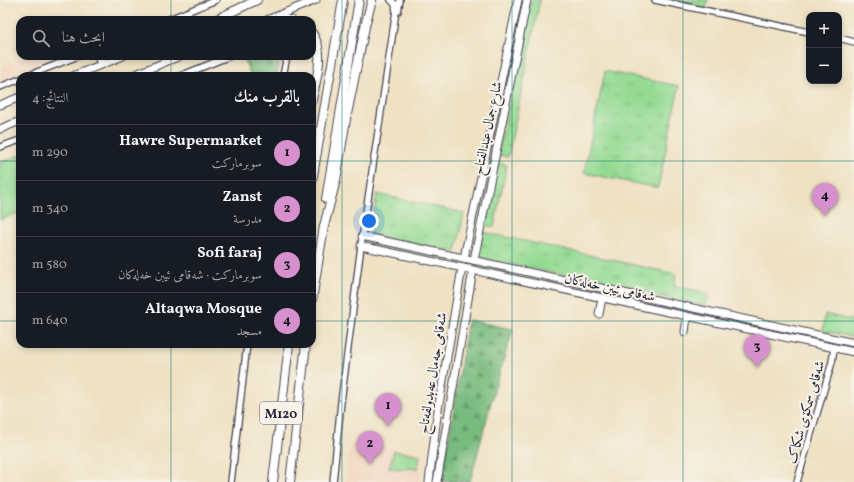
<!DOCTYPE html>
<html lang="ar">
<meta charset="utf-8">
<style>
:root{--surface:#171b24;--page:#20242c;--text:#f1f3f6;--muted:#9ea1a6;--line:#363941;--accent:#d690ce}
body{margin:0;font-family:Vollkorn,Amiri,serif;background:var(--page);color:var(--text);direction:rtl}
.controls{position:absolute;right:12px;top:12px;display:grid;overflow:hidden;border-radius:8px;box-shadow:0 2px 6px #0003}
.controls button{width:36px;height:36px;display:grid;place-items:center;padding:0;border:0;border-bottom:1px solid var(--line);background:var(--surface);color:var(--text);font:20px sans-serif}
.you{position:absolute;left:369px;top:221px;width:14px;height:14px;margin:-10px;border:3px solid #fff;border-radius:50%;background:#1a73e8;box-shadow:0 0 0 6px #1a73e833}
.badge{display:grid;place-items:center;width:26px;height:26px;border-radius:50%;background:var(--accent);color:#111;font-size:13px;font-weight:700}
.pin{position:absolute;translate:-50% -33px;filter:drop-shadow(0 1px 2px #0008)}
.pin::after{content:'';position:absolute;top:21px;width:14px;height:12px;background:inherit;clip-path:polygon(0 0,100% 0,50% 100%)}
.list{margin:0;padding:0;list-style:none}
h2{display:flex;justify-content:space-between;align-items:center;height:52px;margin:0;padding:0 16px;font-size:17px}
h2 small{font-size:13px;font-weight:400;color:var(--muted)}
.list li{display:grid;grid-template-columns:26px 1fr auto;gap:12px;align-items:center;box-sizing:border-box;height:56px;padding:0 16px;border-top:1px solid var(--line)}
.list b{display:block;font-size:15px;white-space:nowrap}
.list p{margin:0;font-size:13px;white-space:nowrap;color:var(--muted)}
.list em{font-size:13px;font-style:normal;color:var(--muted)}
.icon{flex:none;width:22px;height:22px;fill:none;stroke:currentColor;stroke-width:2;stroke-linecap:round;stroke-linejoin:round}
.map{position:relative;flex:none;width:854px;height:482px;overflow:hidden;direction:ltr}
.search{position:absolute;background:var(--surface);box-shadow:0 2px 6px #0003;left:16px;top:16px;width:300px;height:44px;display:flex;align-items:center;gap:10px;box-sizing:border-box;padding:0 14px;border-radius:12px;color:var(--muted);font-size:15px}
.panel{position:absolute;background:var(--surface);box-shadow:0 2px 6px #0003;left:16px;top:72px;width:300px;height:276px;border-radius:12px;direction:rtl}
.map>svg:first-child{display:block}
</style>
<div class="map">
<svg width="854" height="482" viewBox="0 0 854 482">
<defs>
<pattern id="forest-firs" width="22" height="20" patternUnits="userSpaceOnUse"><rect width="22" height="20" fill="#78bb7e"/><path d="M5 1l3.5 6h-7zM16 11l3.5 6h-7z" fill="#629868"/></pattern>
<pattern id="park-tufts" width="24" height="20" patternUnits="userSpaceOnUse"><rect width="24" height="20" fill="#96db94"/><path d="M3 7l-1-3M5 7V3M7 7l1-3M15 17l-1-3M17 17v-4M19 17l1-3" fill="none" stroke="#81bc80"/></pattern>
</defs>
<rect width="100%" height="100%" fill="#f7f3e8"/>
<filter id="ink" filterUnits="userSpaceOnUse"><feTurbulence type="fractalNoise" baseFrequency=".025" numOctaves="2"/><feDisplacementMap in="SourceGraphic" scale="8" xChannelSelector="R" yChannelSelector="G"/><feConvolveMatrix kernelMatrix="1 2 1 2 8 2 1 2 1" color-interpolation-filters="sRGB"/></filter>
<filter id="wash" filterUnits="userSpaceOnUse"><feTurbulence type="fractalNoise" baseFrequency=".012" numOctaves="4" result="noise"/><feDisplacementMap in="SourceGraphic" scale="16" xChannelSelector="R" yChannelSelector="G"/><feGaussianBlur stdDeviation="0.9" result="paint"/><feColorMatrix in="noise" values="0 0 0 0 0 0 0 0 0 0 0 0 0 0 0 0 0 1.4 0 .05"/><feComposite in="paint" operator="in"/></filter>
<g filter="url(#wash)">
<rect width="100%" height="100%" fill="#efe1c2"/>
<g fill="#f3d4bf">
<path d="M30 56H39V71L27 76H20V79L0 87V67Z"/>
<path d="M350 443 423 453 419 482H346Z"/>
</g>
<g fill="#96db94" stroke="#5c7e68">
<path d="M666 0H708L706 9Z"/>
<path d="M20 155V212L0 220V163Z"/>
<path d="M825 314 854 321V337L823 331Z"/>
<path d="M394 451 420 455 418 468 400 469 389 468Z"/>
</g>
<g fill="url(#forest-firs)" stroke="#4d6e5c">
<path d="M242 56H280L277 76H251Z"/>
<path d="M468 320 513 329 495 388 470 482 442 481Z"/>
</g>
<g fill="url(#park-tufts)" stroke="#5c7e68">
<path d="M531 0H540L508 157 498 155Z"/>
<path d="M605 71 679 86 658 188 584 173Z"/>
<path d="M497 163 507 165 494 227 484 225Z"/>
<path d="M377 194 464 213 456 252 370 235Z"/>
<path d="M483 232 676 274 674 286 709 293 706 306 478 257Z"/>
</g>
</g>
<g filter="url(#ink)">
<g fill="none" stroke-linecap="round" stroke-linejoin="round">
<defs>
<g id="minor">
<path d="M655 0 809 32"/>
<path d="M398 11 400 0"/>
<path d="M167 20 216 0"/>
<path d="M839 38 854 42"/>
<path d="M27 76 78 56"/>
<path d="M180 76 230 56"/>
<path d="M283 76 287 56"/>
<path d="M0 87 20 79"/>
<path d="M0 147 20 140"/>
<path d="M231 482 247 344"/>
<path d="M333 482 341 402 361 246 396 11 395 4 391 0"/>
<path d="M797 482 832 362 834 348"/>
</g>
<g id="major">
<path d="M213 20 226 15"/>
<path d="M267 20 316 0"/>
<path d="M98 56 101 65"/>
<path d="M73 76 123 56"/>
<path d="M131 76 180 56"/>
<path d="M0 105 20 97"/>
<path d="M0 129 20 121"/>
<path d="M362 236 854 343"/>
<path d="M361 246 854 352"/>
<path d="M464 258 518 0"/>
<path d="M474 260 527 0"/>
<path d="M599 314 602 298"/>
<path d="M685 332 687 317"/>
<path d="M757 347 761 332"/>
<path d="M429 482 437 416 462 268"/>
<path d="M437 482 473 270"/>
</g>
<g id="highway">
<path d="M221 17 257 0"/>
<path d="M285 20H291"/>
<path d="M312 33C326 52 316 79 312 100"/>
<path d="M312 181 343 0"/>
<path d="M326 199 359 0"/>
<path d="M312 300 324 226 336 180 346 119 366 22 372 0"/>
<path d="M273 482 289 344"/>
<path d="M290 482 306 344"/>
</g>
</defs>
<use href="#minor" stroke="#413f4f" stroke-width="8"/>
<use href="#major" stroke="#413f4f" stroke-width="9"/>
<use href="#highway" stroke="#413f4f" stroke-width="10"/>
<use href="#minor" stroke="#fff" stroke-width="5.5"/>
<use href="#major" stroke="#fff" stroke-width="7"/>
<use href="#highway" stroke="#fff" stroke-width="8"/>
</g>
</g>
<path fill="none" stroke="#0f766e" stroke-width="1" stroke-opacity="0.55" d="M171 0V20M342 0V482M512 0V482M683 0V482M171 56V76M0 161H20M312 161H854M0 321H20M312 321H854M171 344V482"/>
<g text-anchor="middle" stroke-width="4" stroke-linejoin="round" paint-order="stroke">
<rect fill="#f7f3e8" stroke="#62616f" stroke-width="1" x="260" y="402" width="42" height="22" rx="3"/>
<g font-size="13" font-weight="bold" fill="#22223b">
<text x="281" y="418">M120</text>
</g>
<g font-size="14" fill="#22223b" stroke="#f7f3e8">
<text transform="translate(487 128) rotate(-78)" y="5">شارع جمال عبدالفتاح</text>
<text transform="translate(610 287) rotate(12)" y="5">شەقامی ئیبن خەلەکان</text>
<text transform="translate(432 373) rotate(-81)" y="5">شەقامی جەمال عەبدولفەتاح</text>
<text transform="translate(805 412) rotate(-74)" y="5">شەقامی سمکۆی شکاک</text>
</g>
</g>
</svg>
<div class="controls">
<button>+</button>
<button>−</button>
</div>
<div class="you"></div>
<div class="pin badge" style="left:388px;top:426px">1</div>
<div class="pin badge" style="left:370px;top:464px">2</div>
<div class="pin badge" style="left:757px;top:367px">3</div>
<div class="pin badge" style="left:825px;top:216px">4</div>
<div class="search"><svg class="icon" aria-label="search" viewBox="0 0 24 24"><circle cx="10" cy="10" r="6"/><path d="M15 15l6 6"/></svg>ابحث هنا</div>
<section class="panel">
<h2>بالقرب منك<small>النتائج: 4</small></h2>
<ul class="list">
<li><span class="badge">1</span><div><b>Hawre Supermarket</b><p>سوبرماركت</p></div><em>290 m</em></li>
<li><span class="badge">2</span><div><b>Zanst</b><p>مدرسة</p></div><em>340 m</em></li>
<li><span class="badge">3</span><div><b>Sofi faraj</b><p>سوبرماركت · شەقامی ئیبن خەلەکان</p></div><em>580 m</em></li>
<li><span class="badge">4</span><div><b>Altaqwa Mosque</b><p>مسجد</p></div><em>640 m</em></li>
</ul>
</section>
</div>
